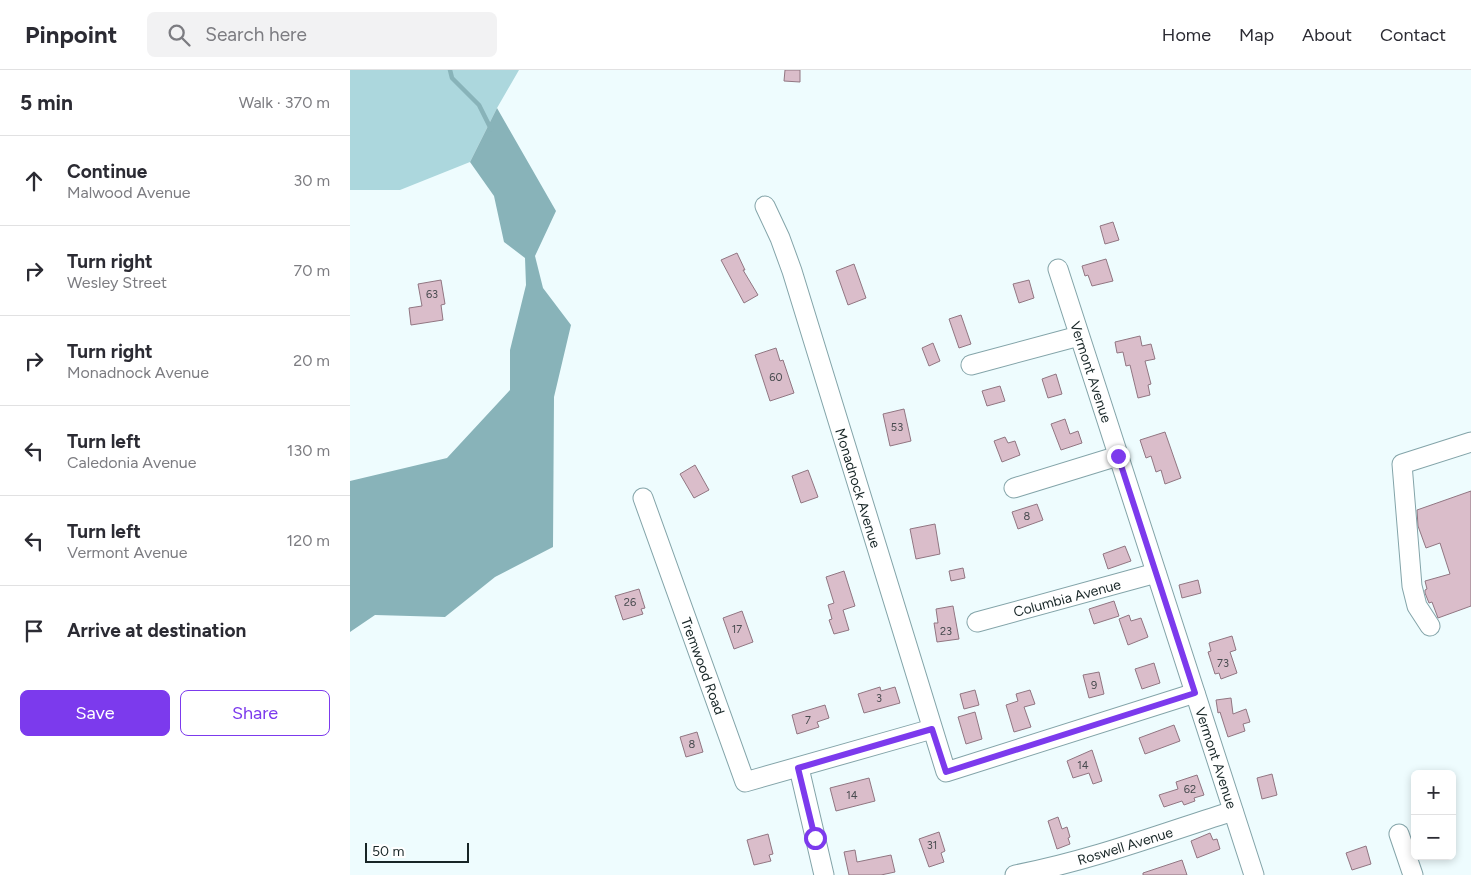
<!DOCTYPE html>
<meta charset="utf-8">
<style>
:root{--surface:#fff;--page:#f2f2f3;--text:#2b2b33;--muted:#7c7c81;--line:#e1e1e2;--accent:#7c3aed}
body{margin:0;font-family:Figtree,sans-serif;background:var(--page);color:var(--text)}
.controls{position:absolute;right:15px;bottom:15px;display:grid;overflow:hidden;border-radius:8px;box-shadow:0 2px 8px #0003}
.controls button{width:45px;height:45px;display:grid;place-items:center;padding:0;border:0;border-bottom:1px solid var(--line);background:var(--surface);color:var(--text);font:25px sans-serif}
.scale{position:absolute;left:15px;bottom:12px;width:104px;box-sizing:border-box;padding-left:5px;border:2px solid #172526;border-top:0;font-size:14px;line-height:18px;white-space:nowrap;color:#172526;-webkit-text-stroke:4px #fff;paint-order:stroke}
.stop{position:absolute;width:15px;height:15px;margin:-11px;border:4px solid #7c3aed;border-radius:50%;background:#fff}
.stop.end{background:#7c3aed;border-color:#fff;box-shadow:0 1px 5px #0008}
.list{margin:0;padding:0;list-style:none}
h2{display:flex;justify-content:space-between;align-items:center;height:65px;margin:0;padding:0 20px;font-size:21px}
h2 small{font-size:16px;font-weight:400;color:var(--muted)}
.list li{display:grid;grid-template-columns:32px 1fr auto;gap:15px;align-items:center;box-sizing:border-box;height:90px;padding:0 20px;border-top:1px solid var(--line)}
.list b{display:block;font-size:19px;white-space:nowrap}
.list p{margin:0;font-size:16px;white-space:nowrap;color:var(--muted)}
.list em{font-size:16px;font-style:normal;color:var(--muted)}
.actions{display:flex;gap:10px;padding:15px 20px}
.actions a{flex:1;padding:11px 0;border:1px solid var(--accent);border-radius:8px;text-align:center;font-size:18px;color:var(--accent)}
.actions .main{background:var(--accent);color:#fff}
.icon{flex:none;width:28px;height:28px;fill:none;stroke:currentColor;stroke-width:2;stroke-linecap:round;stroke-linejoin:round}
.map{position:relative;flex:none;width:1121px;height:805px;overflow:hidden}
header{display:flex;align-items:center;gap:30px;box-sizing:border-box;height:70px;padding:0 25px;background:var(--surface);border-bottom:1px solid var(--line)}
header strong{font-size:24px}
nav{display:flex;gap:28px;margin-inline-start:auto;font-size:18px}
.search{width:350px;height:45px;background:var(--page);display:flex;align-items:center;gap:12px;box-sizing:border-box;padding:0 18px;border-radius:8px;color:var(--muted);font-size:19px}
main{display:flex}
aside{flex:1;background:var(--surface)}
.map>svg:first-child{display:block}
</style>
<header>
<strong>Pinpoint</strong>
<div class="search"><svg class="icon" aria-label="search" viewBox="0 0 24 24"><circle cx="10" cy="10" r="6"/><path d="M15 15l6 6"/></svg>Search here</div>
<nav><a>Home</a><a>Map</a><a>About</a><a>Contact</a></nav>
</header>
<main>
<aside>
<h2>5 min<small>Walk · 370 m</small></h2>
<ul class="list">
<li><svg class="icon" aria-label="ahead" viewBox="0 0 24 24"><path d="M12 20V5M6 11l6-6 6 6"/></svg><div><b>Continue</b><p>Malwood Avenue</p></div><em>30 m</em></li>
<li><svg class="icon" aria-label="right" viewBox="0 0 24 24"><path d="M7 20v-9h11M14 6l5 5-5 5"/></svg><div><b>Turn right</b><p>Wesley Street</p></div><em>70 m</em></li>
<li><svg class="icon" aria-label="right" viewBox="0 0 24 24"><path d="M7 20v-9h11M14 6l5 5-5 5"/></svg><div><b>Turn right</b><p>Monadnock Avenue</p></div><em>20 m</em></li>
<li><svg class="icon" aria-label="left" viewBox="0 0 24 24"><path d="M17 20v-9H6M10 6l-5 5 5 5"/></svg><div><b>Turn left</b><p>Caledonia Avenue</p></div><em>130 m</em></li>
<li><svg class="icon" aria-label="left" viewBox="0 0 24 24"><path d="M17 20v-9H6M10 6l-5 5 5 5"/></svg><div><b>Turn left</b><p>Vermont Avenue</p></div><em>120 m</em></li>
<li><svg class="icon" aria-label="arrive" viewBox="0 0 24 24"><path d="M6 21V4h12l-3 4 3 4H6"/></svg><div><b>Arrive at destination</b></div></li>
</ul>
<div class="actions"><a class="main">Save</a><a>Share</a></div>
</aside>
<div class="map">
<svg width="1121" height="805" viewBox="0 0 1121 805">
<rect width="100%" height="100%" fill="#eefcfe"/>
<path fill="#acd7dd" d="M0 0H169L147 38 120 92 50 120H0Z"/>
<path fill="#88b3b9" d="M147 38 206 141 185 186 193 218 221 255 204 327 203 477 145 507 95 547 25 545 0 562V411L97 388 160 320V280L176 215 175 188 154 172 144 126 120 92Z"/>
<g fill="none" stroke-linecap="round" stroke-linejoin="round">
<path stroke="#88b3b9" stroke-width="4.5" d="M100 0 102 8 129 35 141 59"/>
</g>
<g fill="#dabdca" stroke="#917682">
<path d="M435 0H450V12L434 11Z"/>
<path d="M763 152 769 170 755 174 750 156Z"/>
<path d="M387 183 395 200H393L408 225 394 233 371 190Z"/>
<path d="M756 189 763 211 742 216 738 205 735 206 732 196Z"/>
<path d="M504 194 516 228 498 235 486 201Z"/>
<path d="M91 210 95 234 91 235 93 250 61 255 59 238 72 236 68 214Z"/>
<path d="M679 210 684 228 669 233 663 214Z"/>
<path d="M611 245 621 274 609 278 599 249Z"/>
<path d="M790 266 792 276 801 274 805 289 795 291 801 314 798 315 800 325 788 328 780 295 776 296 773 282 767 283 765 272Z"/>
<path d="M583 273 590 291 579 296 572 278Z"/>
<path d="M426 278 430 291 433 290 444 323 420 331 405 285Z"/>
<path d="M706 304 712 324 698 328 692 309Z"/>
<path d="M650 316 655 331 637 336 632 321Z"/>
<path d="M554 339 561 371 540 376 533 344Z"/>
<path d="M715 349 720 364 728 361 732 373 711 380 701 354Z"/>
<path d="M815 362 831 408 815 414 811 400 806 402 801 386 796 388 790 370Z"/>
<path d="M655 367 658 373 665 371 670 385 652 392 644 371Z"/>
<path d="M345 395 359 420 344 428 330 404Z"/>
<path d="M458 400 468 427 451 433 442 406Z"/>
<path d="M1121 421V536L1088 548 1082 532 1079 533 1075 523V520L1077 519 1075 511 1100 504 1090 473 1076 478 1068 456 1067 440Z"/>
<path d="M687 434 693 450 668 459 662 442Z"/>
<path d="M585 454 590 484 566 489 560 459Z"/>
<path d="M775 476 781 491 758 499 753 484Z"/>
<path d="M613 498 615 508 601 511 599 501Z"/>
<path d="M494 501 505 536 493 540 499 560 484 564 479 550 482 549 478 535 484 533 476 507Z"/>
<path d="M848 510 851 523 832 528 829 515Z"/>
<path d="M289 519 295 538 291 539 293 544 273 550 265 526Z"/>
<path d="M764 531 769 546 744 554 739 539Z"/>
<path d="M603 536 609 569 587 572 584 553H588L586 539Z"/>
<path d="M392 541 403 572 384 579 373 548Z"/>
<path d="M779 545 781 551 791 548 798 567 778 575 769 549Z"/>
<path d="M882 566 886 580 880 582 887 603 871 609 869 603 865 604 858 582 861 581 859 573Z"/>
<path d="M804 593 810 613 792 619 785 599Z"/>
<path d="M749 602 754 624 739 628 733 605Z"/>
<path d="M530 617 531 621 545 617 550 633 514 643 508 624Z"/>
<path d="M625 620 629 635 614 639 610 624Z"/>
<path d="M680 620 685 634 674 637 681 657 664 662 656 635 668 631 666 624Z"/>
<path d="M881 628 883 644 896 639 900 652 893 654 895 661 878 667 870 642 868 643 866 630Z"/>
<path d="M475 635 479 648 467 652 469 657 447 664 442 645Z"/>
<path d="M625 642 632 669 616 674 608 647Z"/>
<path d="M824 655 830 671 795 684 789 668Z"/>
<path d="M347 662 353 682 336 687 330 667Z"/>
<path d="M742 680 752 711 743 714 739 703 723 708 717 691Z"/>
<path d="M922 704 927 725 912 729 907 708Z"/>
<path d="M847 705 854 725 844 728 845 731 834 735 832 731 814 737 809 725 828 719 826 712Z"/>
<path d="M519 708 525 731 486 741 480 718Z"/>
<path d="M708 747 712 759 717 757 720 767 718 768 720 774 707 779 698 751Z"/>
<path d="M589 762 595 781 591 783 594 792 579 797 569 769Z"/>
<path d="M860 763 863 770 867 769 870 779 847 788 841 771Z"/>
<path d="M418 764 423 784 419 785 421 791 404 795 397 770Z"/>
<path d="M1016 776 1021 794 1002 800 996 783Z"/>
<path d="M505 780 507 792 541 785 545 802 531 805H499L494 782Z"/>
<path d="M832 790 837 805H793V803Z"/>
</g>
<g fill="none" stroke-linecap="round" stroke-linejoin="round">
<defs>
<g id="minor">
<path d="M415 136 430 168 442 201 596 702 845 623"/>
<path d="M708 199 904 805"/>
<path d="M621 295 729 266"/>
<path d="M664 418 768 386"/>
<path d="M293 428 395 712 582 659"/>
<path d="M627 552 806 503"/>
<path d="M1080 556 1067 536 1062 516 1052 394 1121 372"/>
<path d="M449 698 474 805"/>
<path d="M1049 764 1063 805"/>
<path d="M665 805C739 791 811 764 883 741"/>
</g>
</defs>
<use href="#minor" stroke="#83a4a9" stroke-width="21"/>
<use href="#minor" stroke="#fff" stroke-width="19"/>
</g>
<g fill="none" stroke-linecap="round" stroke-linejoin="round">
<path stroke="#7c3aed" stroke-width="6" d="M465 768 448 698 582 659 596 702 845 623 768 386"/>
</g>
<g text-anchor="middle" stroke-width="4" stroke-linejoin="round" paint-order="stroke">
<g font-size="11" fill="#484b4f">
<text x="82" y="228">63</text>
<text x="426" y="311">60</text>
<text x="547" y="361">53</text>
<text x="677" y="450">8</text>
<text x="280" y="536">26</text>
<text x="387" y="563">17</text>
<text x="596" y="565">23</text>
<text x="873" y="597">73</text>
<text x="744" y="619">9</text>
<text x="529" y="632">3</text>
<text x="458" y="654">7</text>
<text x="342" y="678">8</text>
<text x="733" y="699">14</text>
<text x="840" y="723">62</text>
<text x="502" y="729">14</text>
<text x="582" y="779">31</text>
</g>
<g font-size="14" fill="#172526" stroke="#fff">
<text transform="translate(741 302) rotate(72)" y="5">Vermont Avenue</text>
<text transform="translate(508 418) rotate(73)" y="5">Monadnock Avenue</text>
<text transform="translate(717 528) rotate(-15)" y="5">Columbia Avenue</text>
<text transform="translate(353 596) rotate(70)" y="5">Tremwood Road</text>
<text transform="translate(866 688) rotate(72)" y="5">Vermont Avenue</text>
<text transform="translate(775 776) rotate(-17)" y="5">Roswell Avenue</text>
</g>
</g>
</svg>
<div class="controls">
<button>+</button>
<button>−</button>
</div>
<div class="scale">50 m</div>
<div class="stop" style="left:465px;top:768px"></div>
<div class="stop end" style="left:768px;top:386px"></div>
</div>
</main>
